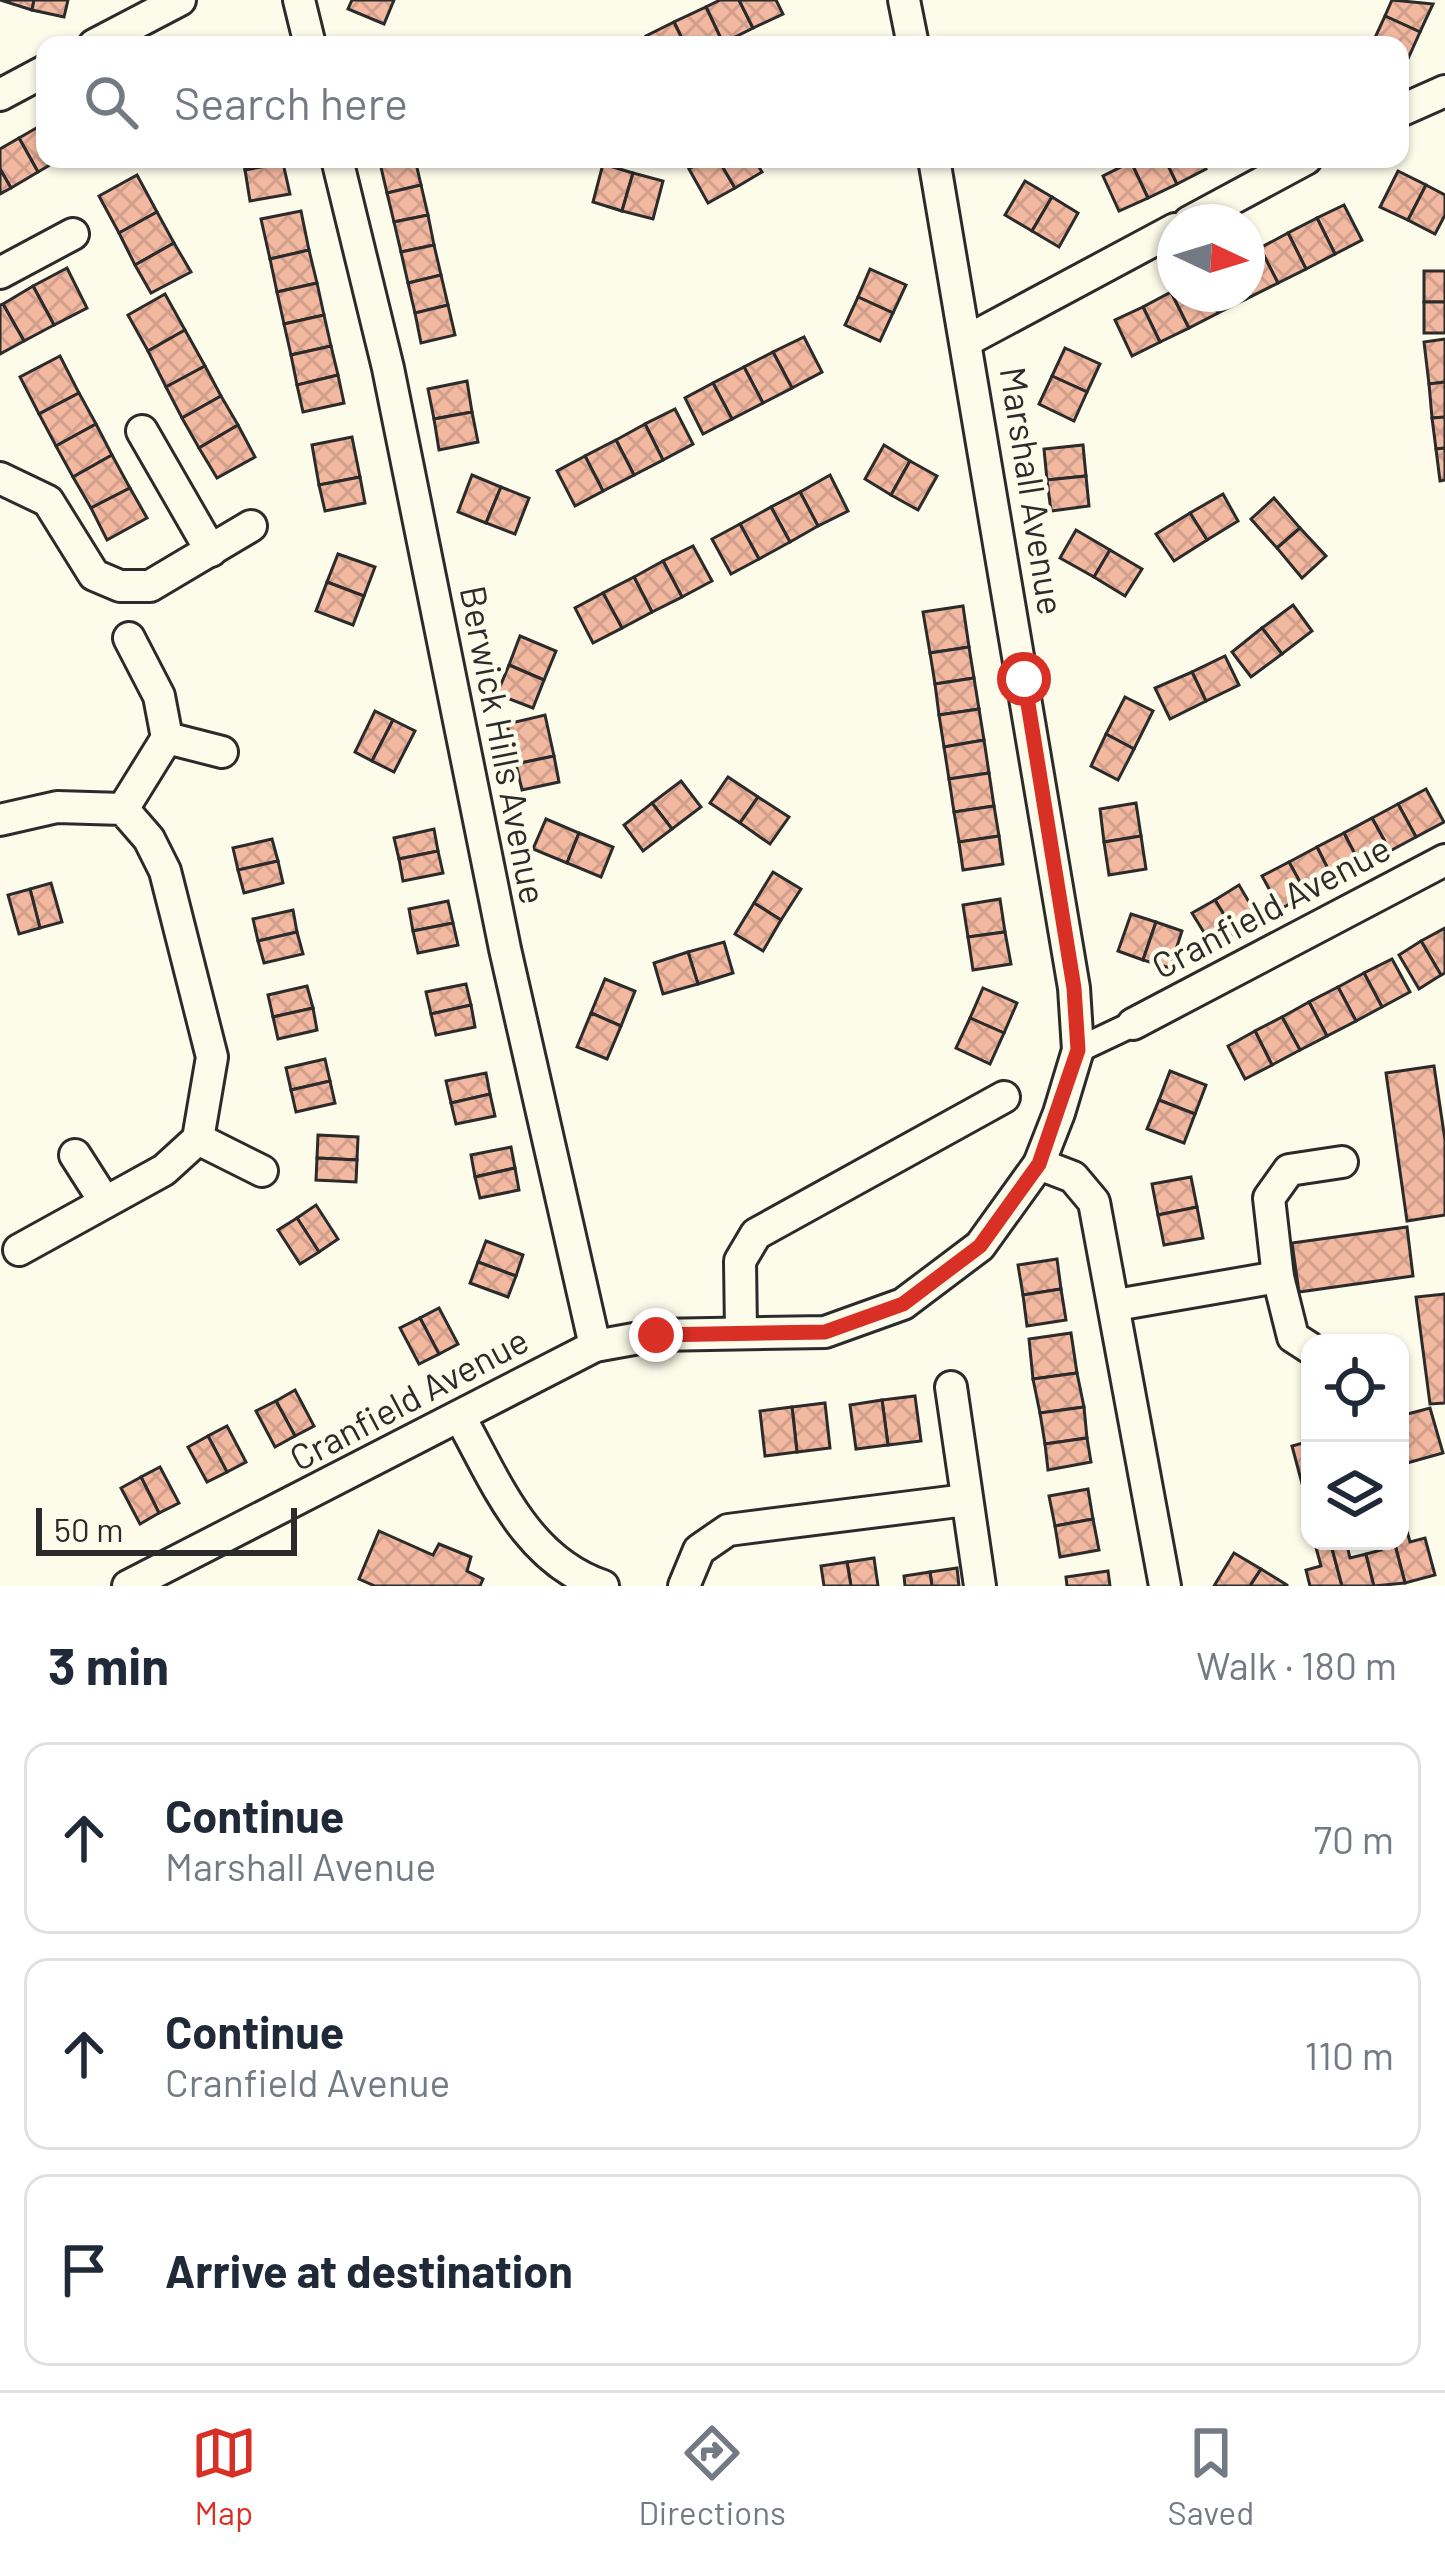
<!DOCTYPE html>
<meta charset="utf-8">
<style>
:root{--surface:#fff;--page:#f2f2f3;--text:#1f2937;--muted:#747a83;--line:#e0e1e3;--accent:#d93025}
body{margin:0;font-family:Barlow,sans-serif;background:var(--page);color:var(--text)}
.controls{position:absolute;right:36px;bottom:36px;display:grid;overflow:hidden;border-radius:24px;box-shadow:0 3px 9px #0004}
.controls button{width:108px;height:108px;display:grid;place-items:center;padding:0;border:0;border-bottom:3px solid var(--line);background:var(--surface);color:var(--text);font:60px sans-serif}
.compass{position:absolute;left:1157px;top:204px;width:108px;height:108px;border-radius:50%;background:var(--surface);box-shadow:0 3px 9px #0004;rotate:94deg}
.scale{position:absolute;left:36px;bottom:30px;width:261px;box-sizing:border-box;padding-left:12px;border:6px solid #2b2b2b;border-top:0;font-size:33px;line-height:42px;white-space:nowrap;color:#2b2b2b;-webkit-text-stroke:9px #fdfbea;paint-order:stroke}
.stop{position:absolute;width:36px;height:36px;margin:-27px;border:9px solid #d93025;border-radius:50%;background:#fff}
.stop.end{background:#d93025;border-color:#fff;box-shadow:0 3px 12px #0008}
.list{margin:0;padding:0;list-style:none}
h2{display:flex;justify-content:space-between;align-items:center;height:156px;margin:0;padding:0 48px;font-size:51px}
h2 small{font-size:39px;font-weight:400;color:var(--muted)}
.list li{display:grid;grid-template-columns:78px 1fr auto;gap:36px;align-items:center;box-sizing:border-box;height:192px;margin:0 24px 24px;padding:0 24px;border:3px solid var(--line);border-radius:24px}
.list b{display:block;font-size:45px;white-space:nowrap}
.list p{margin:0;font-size:39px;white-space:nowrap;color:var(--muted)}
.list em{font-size:39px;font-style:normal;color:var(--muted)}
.icon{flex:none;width:66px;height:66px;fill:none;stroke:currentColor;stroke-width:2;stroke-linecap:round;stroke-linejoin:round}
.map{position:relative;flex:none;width:1445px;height:1586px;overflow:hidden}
.search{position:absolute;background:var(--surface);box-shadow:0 3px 9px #0004;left:36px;right:36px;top:36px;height:132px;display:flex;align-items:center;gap:30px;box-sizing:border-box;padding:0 42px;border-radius:24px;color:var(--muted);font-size:45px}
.sheet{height:804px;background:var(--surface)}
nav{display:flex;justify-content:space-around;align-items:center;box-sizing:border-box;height:168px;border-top:3px solid var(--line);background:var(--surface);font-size:33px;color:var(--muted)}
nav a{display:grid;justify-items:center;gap:6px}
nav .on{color:var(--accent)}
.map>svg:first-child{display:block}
</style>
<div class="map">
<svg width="1445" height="1586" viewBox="0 0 1445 1586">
<defs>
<pattern id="building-cross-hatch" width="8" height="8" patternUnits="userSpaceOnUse" patternTransform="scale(3)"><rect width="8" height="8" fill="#f2b8a0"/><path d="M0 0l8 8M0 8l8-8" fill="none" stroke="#d09e8a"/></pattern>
</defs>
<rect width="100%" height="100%" fill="#fdfbea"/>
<g fill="url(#building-cross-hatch)" stroke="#2b2b2b" stroke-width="3">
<path d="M0 0H34L32 10Z"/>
<path d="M34 0H68L64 17 32 10Z"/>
<path d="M352 0H394L384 24 348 9Z"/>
<path d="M720 0H739L753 28 723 43 706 7Z"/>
<path d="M739 0H776L783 14 753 28Z"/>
<path d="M1392 0 1433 4 1420 32 1385 16Z"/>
<path d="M706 7 723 43 685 45 674 22Z"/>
<path d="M1385 16 1420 32 1407 61 1400 57V45L1372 44Z"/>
<path d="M674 22 685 45H650L646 36Z"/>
<path d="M45 123V159H60L38 172 19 138Z"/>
<path d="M19 138 38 172 11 188 0 169V149Z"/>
<path d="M243 159H283V163L245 170Z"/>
<path d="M415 159 421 185 387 193 380 163Z"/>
<path d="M707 159H718L735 188 708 203 689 169Z"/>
<path d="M718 159H754L762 172 735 188Z"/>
<path d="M1137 159H1165L1177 184 1148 198 1131 162Z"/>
<path d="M1165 159H1202L1206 169 1177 184Z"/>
<path d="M1131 162 1148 198 1119 211 1103 176Z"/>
<path d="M283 163 290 194 250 201 245 170Z"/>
<path d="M603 164 633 173 622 211 593 202Z"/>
<path d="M0 169 11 188 0 194Z"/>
<path d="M1398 171 1426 185 1408 220 1380 207Z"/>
<path d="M633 173 663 181 653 219 622 211Z"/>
<path d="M137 175 157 212 119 233 99 196Z"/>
<path d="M1025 181 1052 197 1032 231 1005 215Z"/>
<path d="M421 185 428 215 394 222 387 193Z"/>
<path d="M1426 185 1445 195V215L1435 234 1408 220Z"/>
<path d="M1052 197 1078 213 1059 247 1032 231Z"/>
<path d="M1344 205 1362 240 1335 254 1317 218Z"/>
<path d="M301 211 309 250 270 259 261 219Z"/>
<path d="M157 212 174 243 135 265 119 233Z"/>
<path d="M428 215 434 245 401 252 394 222Z"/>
<path d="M1317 218 1335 254 1306 269 1288 233Z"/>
<path d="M1288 233 1306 269 1278 283 1260 248Z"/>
<path d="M174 243 191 272 151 293 135 265Z"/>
<path d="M434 245 441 275 408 283 401 252Z"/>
<path d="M1260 248 1278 283 1246 299 1247 255Z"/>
<path d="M309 250 317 283 277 292 270 259Z"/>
<path d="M67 268 87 308 54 325 33 286Z"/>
<path d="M870 269 906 285 893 313 858 297Z"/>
<rect x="1424" y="271" width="21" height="31"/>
<path d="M441 275 448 305 415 313 408 283Z"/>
<path d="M317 283 324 315 284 324 277 292Z"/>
<path d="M33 286 54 325 24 341 3 304Z"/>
<path d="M1171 292 1189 328 1160 342 1143 307Z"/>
<path d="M1171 292 1209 294 1218 313 1189 328Z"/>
<path d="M165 294 185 330 148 351 128 315Z"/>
<path d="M1209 294H1244L1246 299 1218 313Z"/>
<path d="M858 297 893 313 880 341 845 325Z"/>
<rect x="1424" y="302" width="21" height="31"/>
<path d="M3 304 24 341 0 354V305Z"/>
<path d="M448 305 455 335 421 343 415 313Z"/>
<path d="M1143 307 1160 342 1132 356 1115 320Z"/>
<path d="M324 315 331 346 291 355 284 324Z"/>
<path d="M185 330 205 366 166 387 148 351Z"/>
<path d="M804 337 822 372 792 388 773 352Z"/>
<path d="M1445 339V382L1429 384 1424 342Z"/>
<path d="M331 346 338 375 297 385 291 355Z"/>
<path d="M1065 348 1100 364 1087 392 1052 376Z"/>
<path d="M773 352 792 388 763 403 744 367Z"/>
<path d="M60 356 79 393 39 414 20 377Z"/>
<path d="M205 366 221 396 182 418 166 387Z"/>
<path d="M744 367 763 403 732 419 713 383Z"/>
<path d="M338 375 344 403 303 412 297 385Z"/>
<path d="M1052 376 1087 392 1074 421 1039 404Z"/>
<path d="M467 381 472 412 434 419 428 389Z"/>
<path d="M1445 382V417L1432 418 1429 384Z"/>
<path d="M713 383 732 419 703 434 685 398Z"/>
<path d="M79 393 96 424 56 446 39 414Z"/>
<path d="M221 396 238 425 199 448 182 418Z"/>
<path d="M675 409 693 444 663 460 645 424Z"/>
<path d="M472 412 478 442 439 450 434 419Z"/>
<path d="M1445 417V448L1436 449 1432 418Z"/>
<path d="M96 424 112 455 73 477 56 446Z"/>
<path d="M645 424 663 460 634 475 616 440Z"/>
<path d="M238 425 255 457 217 478 199 448Z"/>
<path d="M352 437 360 477 319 485 312 445Z"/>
<path d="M616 440 634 475 603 491 585 456Z"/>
<path d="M884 445 910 461 891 495 865 479Z"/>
<path d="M1083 445 1086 476 1047 480 1044 449Z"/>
<path d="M1445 448V480L1440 481 1436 449Z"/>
<path d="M112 455 130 488 91 508 73 477Z"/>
<path d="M585 456 603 491 575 506 557 471Z"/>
<path d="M910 461 937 476 918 510 891 495Z"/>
<path d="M472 475 501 487 486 523 458 512Z"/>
<path d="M830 475 848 511 818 526 800 492Z"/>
<path d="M1086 476 1089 506 1051 511 1047 480Z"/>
<path d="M360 477 365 503 325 511 319 485Z"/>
<path d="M501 487 529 498 515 534 486 523Z"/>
<path d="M130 488 147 518 107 540 91 508Z"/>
<path d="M800 492 818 526 790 542 771 507Z"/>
<path d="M1223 494 1238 521 1207 540 1190 513Z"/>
<path d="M1274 498 1300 528 1277 548 1251 519Z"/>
<path d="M771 507 790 542 759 559 740 524Z"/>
<path d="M1190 513 1207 540 1174 561 1156 534Z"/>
<path d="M740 524 759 559 731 574 712 539Z"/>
<path d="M1300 528 1326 556 1302 578 1277 548Z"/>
<path d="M1076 530 1110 550 1094 577 1060 558Z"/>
<path d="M693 546 712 581 682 597 663 561Z"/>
<path d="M1110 550 1142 569 1125 596 1094 577Z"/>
<path d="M338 554 375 567 364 596 327 582Z"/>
<path d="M663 561 682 597 652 612 634 577Z"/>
<path d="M634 577 652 612 622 628 603 593Z"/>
<path d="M327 582 364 596 353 625 316 611Z"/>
<path d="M603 593 622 628 593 643 575 608Z"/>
<path d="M1293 605 1312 631 1282 654 1262 628Z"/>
<path d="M963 606 969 647 930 653 923 612Z"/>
<path d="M1262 628 1282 654 1251 677 1232 652Z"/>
<path d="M520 636 556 651 544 680 509 665Z"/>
<path d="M969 647 974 678 935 684 930 653Z"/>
<path d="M1225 656 1239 685 1206 701 1192 672Z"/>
<path d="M509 665 544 680 533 708 497 694Z"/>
<path d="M1192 672 1206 701 1170 719 1155 688Z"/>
<path d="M974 678 979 709 939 715 935 684Z"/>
<path d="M1125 697 1153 711 1134 749 1106 734Z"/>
<path d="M979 709 984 740 944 747 939 715Z"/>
<path d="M375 711 393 720 372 761 355 752Z"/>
<path d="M545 715 554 756 516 764 507 724Z"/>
<path d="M393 720 415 731 394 772 372 761Z"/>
<path d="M1106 734 1134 749 1118 780 1091 766Z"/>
<path d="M984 740 989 773 949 779 944 747Z"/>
<path d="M554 756 559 782 522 790 516 764Z"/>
<path d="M989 773 994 806 954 812 949 779Z"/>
<path d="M728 777 758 797 740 823 710 803Z"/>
<path d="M681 781 701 807 672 829 652 803Z"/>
<path d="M1426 789 1444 822 1416 837 1398 804Z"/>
<path d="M758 797 789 817 770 844 740 823Z"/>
<path d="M652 803 672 829 643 851 624 825Z"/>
<path d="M1136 803 1141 836 1104 842 1100 809Z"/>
<path d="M1398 804 1416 837 1390 851 1372 818Z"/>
<path d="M994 806 999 836 959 842 954 812Z"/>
<path d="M1372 818 1390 851 1361 866 1344 833Z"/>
<path d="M546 819 579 833 567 863 533 849Z"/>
<path d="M434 829 438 851 399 859 394 838Z"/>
<path d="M579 833 613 847 601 877 567 863Z"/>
<path d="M1344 833 1361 866 1334 881 1317 847Z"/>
<path d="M999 836 1003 864 963 870 959 842Z"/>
<path d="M1141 836 1146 869 1109 875 1104 842Z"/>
<path d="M272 839 278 861 238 870 233 848Z"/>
<path d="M1317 847 1334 881 1307 895 1289 862Z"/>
<path d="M438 851 443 873 403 881 399 859Z"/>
<path d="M278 861 283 883 244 893 238 870Z"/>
<path d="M1289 862 1307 895 1280 909 1262 876Z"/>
<path d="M773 872 801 889 781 920 754 903Z"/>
<path d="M51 883 62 922 40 928 30 889Z"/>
<path d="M1239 885 1259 919 1235 933 1215 900Z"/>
<path d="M30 889 40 928 19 934 8 895Z"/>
<path d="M1000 899 1005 932 968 937 963 905Z"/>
<path d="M1215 900 1235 933 1213 947 1192 913Z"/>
<path d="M448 901 453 923 413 931 409 909Z"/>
<path d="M754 903 781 920 763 951 735 934Z"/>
<path d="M293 910 297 932 258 941 253 919Z"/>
<path d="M1131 914 1156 922 1143 960 1118 951Z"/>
<path d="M1156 922 1182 931 1170 968 1143 960Z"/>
<path d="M453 923 458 945 418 953 413 931Z"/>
<path d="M1445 928V973L1441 975 1421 941Z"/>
<path d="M297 932 303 954 264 963 258 941Z"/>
<path d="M1005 932 1011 964 973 970 968 937Z"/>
<path d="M1421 941 1441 975 1419 989 1399 955Z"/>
<path d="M724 942 733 973 698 984 688 952Z"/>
<path d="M688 952 698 984 663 994 654 963Z"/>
<path d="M1392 959 1410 992 1382 1007 1364 973Z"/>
<path d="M1364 973 1382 1007 1356 1021 1338 987Z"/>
<path d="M605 979 635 991 621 1026 591 1013Z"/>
<path d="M466 984 471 1005 431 1014 426 992Z"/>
<path d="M307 986 313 1008 273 1017 268 995Z"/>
<path d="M1338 987 1356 1021 1327 1036 1309 1002Z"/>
<path d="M983 988 1017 1003 1004 1033 970 1018Z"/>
<path d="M1309 1002 1327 1036 1300 1050 1282 1017Z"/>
<path d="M471 1005 475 1027 436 1035 431 1014Z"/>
<path d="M313 1008 317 1030 278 1039 273 1017Z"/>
<path d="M591 1013 621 1026 607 1059 577 1047Z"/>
<path d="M1282 1017 1300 1050 1272 1065 1255 1031Z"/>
<path d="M970 1018 1004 1033 990 1064 956 1048Z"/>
<path d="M1255 1031 1272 1065 1245 1079 1228 1046Z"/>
<path d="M325 1059 330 1081 291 1090 286 1068Z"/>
<path d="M1434 1066 1445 1140V1215L1407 1221 1386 1073Z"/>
<path d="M1170 1071 1206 1085 1195 1114 1159 1100Z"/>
<path d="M486 1073 490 1094 451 1103 446 1081Z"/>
<path d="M330 1081 335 1103 296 1112 291 1090Z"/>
<path d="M490 1094 495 1116 456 1124 451 1103Z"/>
<path d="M1159 1100 1195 1114 1184 1143 1147 1129Z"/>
<path d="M318 1135 358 1137 357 1160 317 1158Z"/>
<path d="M511 1147 515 1168 475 1177 471 1155Z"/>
<path d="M317 1158 357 1160 356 1182 316 1180Z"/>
<path d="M515 1168 519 1190 480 1198 475 1177Z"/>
<path d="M1191 1177 1197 1207 1158 1215 1152 1184Z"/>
<path d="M316 1205 338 1239 319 1252 297 1218Z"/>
<path d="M1197 1207 1203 1238 1164 1245 1158 1215Z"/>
<path d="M297 1218 319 1252 300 1264 278 1230Z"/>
<path d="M1407 1227 1413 1276 1299 1292 1292 1243Z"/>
<path d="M486 1241 523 1255 516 1276 478 1262Z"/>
<path d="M1057 1259 1061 1289 1023 1295 1018 1265Z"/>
<path d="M478 1262 516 1276 508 1297 470 1283Z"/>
<path d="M1061 1289 1066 1320 1027 1326 1023 1295Z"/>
<path d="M1445 1294V1403L1430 1404 1416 1297Z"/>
<path d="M439 1308 458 1344 439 1354 420 1318Z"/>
<path d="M420 1318 439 1354 419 1364 400 1328Z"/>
<path d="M1071 1333 1077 1373 1033 1379 1029 1339Z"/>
<path d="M1077 1373 1084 1407 1040 1413 1033 1379Z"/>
<path d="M295 1390 314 1426 295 1436 276 1401Z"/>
<path d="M915 1396 921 1441 888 1445 882 1400Z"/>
<path d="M882 1400 888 1445 856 1449 850 1405Z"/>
<path d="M276 1401 295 1436 275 1447 256 1411Z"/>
<path d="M825 1403 830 1448 797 1452 792 1407Z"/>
<path d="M792 1407 797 1452 765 1456 760 1411Z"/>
<path d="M1084 1407 1087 1438 1045 1444 1040 1413Z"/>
<path d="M1430 1408 1443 1453 1400 1465V1416Z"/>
<path d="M227 1426 246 1462 227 1472 208 1436Z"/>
<path d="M208 1436 227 1472 207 1482 188 1447Z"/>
<path d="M1087 1438 1091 1462 1048 1470 1045 1444Z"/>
<path d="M1310 1441V1490L1304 1491 1292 1446Z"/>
<path d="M160 1467 179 1503 159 1513 141 1477Z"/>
<path d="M141 1477 159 1513 140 1524 121 1488Z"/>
<path d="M1088 1489 1093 1519 1055 1526 1049 1496Z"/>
<path d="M1093 1519 1099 1550 1060 1557 1055 1526Z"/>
<path d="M1404 1520 1410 1542 1425 1538 1435 1575 1405 1583 1394 1541H1400Z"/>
<path d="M379 1531 433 1555 439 1544 471 1557 467 1571 483 1579 480 1586H375L359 1579Z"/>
<path d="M1330 1541 1342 1586H1310L1306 1570 1321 1566 1315 1544Z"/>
<path d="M1330 1541H1346L1350 1558 1366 1554 1374 1586H1342Z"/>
<path d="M1378 1541H1394L1405 1583 1374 1586 1366 1554 1381 1550Z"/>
<path d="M1234 1553 1261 1569 1250 1586H1214Z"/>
<path d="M874 1558 878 1586H851L847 1562Z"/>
<path d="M847 1562 851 1586H824L821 1566Z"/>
<path d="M957 1568 959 1586H932L930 1572Z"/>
<path d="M1261 1569 1287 1585V1586H1250Z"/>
<path d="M1108 1571 1110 1586H1067L1066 1577Z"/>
<path d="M930 1572 932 1586H905L904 1576Z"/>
</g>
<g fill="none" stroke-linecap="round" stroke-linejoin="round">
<defs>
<path id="pedestrian" d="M1078 1050 1133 1024"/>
<g id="minor">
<path d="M299 0 310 45"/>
<path d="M904 0 913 45"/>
<path d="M94 45 180 0"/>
<path d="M0 95 45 71"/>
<path d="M1400 111 1445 91"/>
<path d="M337 159 388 368 505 949 595 1346"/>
<path d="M1189 222 1306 159"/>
<path d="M0 273 73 234"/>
<path d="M968 340 1175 229"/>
<path d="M142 431 211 551"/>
<path d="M0 478 48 501 94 575 120 586H150L251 526"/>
<path d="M167 738 222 752"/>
<path d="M123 809 167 738 159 696 129 638"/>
<path d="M0 820 57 807 123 809 149 839 165 871 212 1057 198 1139 164 1170 19 1250"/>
<path d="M1133 1024 1445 860"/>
<path d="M198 1139 262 1171"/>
<path d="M75 1155 105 1202"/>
<path d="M1039 1164 1073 1177 1094 1202 1165 1586"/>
<path d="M1116 1305 1278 1277"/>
<path d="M741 1331 740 1261 756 1234 1004 1097"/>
<path d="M1310 1348 1293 1337 1278 1277 1269 1198 1289 1170 1342 1162"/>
<path d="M951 1387 980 1586"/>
<path d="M460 1417C497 1484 526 1560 603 1586"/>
<path d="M128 1586 595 1346 656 1335 825 1332 903 1304 980 1246 1039 1164 1059 1113 1078 1050 1074 988 934 159"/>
<path d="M684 1586 699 1550 728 1530 966 1500"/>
</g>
</defs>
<use href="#pedestrian" stroke="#2b2b2b" stroke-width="30"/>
<use href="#minor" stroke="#2b2b2b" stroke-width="36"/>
<use href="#pedestrian" stroke="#fdfbea" stroke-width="24"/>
<use href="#minor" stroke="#fdfbea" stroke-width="30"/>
</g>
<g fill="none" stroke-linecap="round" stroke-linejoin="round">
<path stroke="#d93025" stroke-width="15" d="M656 1335 825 1332 903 1304 980 1246 1039 1164 1078 1050 1074 988 1024 679"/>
</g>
<g text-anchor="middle" stroke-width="9" stroke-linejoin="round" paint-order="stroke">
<g font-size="36" fill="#2b2b2b" stroke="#fdfbea">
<text transform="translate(1032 491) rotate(81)" y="13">Marshall Avenue</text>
<text transform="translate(503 745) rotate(79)" y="13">Berwick Hills Avenue</text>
<text transform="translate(1271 907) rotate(-28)" y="13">Cranfield Avenue</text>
<text transform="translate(409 1399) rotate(-28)" y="13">Cranfield Avenue</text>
</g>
</g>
</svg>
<div class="controls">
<button><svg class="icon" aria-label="locate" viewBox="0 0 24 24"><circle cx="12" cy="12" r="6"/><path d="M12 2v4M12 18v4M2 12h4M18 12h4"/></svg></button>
<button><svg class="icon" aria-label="layers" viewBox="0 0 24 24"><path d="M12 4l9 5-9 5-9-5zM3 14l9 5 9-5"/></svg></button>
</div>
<svg class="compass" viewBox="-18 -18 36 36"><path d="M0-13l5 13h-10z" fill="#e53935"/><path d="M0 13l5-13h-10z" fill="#747a83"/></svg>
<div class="scale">50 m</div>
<div class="stop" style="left:1024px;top:679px"></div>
<div class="stop end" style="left:656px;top:1335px"></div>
<div class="search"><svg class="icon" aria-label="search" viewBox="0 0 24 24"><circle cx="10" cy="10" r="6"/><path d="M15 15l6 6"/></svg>Search here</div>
</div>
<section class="sheet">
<h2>3 min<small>Walk · 180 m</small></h2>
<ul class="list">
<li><svg class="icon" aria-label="ahead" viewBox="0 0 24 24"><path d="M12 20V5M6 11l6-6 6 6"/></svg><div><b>Continue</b><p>Marshall Avenue</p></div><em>70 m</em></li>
<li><svg class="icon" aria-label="ahead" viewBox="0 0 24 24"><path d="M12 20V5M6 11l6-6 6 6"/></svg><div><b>Continue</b><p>Cranfield Avenue</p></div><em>110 m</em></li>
<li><svg class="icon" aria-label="arrive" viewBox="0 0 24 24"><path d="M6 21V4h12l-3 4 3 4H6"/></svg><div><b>Arrive at destination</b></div></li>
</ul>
</section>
<nav>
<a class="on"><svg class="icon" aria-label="map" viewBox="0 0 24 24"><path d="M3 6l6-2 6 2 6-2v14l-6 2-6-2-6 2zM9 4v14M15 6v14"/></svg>Map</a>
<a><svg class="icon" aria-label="directions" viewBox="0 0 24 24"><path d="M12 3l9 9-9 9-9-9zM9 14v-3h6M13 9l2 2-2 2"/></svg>Directions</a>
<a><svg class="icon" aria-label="saved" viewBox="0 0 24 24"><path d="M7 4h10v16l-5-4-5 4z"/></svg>Saved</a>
</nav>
